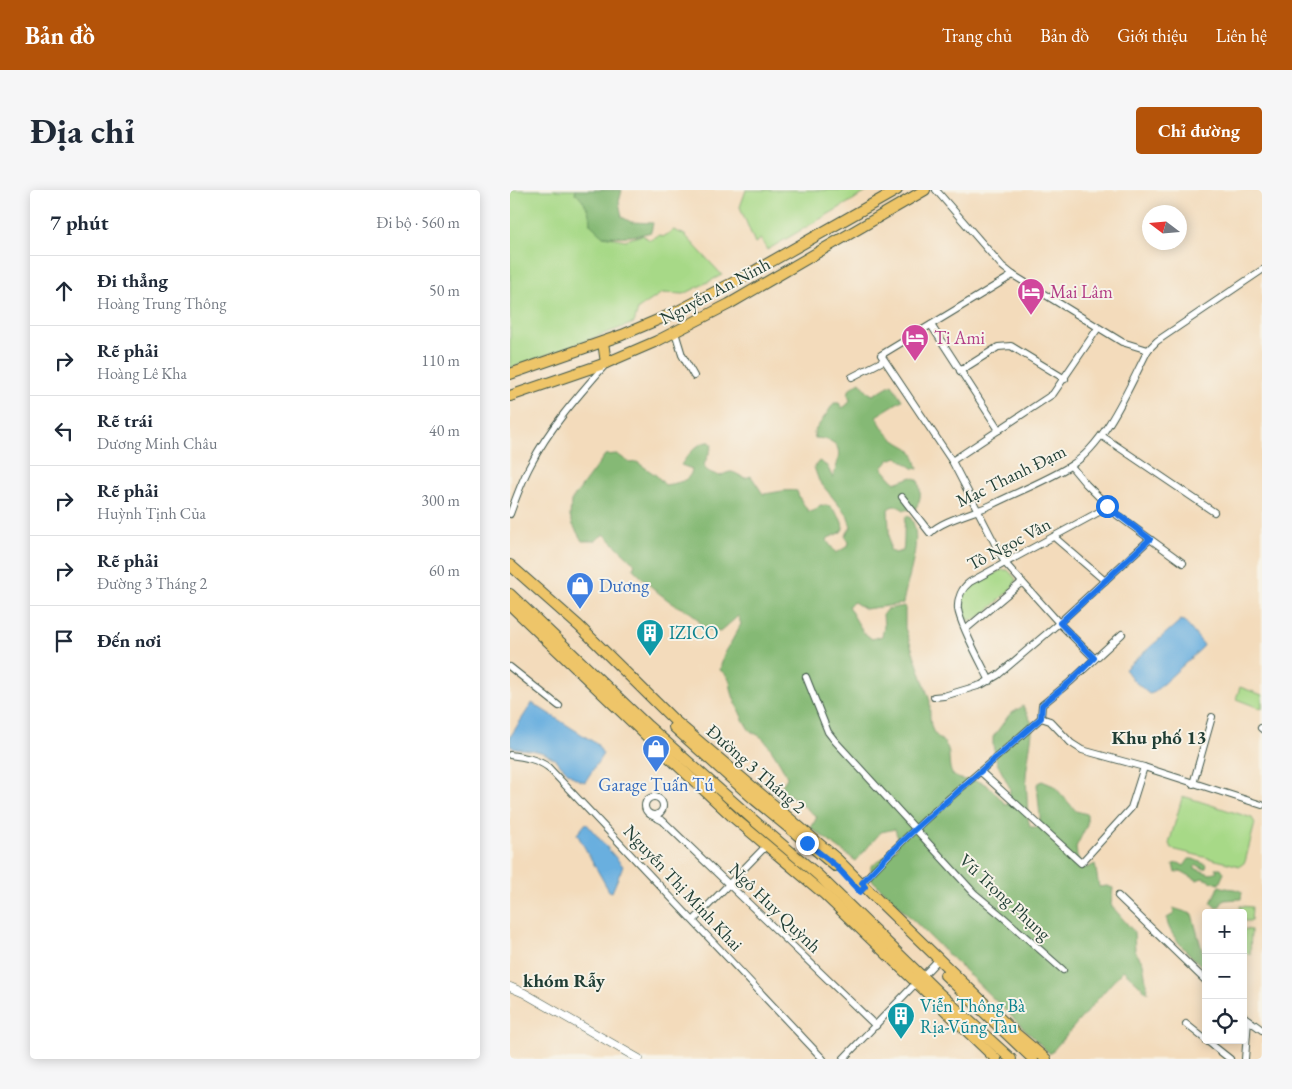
<!DOCTYPE html>
<html lang="vi">
<meta charset="utf-8">
<style>
:root{--surface:#fff;--page:#f6f6f7;--text:#1f2937;--muted:#747a83;--line:#e0e1e3;--accent:#b45309}
body{margin:0;font-family:"EB Garamond",serif;background:var(--page);color:var(--text)}
.controls{position:absolute;right:15px;bottom:15px;display:grid;overflow:hidden;border-radius:5px;box-shadow:0 2px 12px #0003}
.controls button{width:45px;height:45px;display:grid;place-items:center;padding:0;border:0;border-bottom:1px solid var(--line);background:var(--surface);color:var(--text);font:25px sans-serif}
.compass{position:absolute;left:632px;top:15px;width:45px;height:45px;border-radius:50%;background:var(--surface);box-shadow:0 2px 12px #0003;rotate:286deg}
.stop{position:absolute;width:15px;height:15px;margin:-11px;border:4px solid #1a73e8;border-radius:50%;background:#fff}
.stop.end{background:#1a73e8;border-color:#fff;box-shadow:0 1px 5px #0008}
.list{margin:0;padding:0;list-style:none}
h2{display:flex;justify-content:space-between;align-items:center;height:65px;margin:0;padding:0 20px;font-size:21px}
h2 small{font-size:16px;font-weight:400;color:var(--muted)}
.list li{display:grid;grid-template-columns:32px 1fr auto;gap:15px;align-items:center;box-sizing:border-box;height:70px;padding:0 20px;border-top:1px solid var(--line)}
.list b{display:block;font-size:19px;white-space:nowrap}
.list p{margin:0;font-size:16px;white-space:nowrap;color:var(--muted)}
.list em{font-size:16px;font-style:normal;color:var(--muted)}
.icon{flex:none;width:28px;height:28px;fill:none;stroke:currentColor;stroke-width:2;stroke-linecap:round;stroke-linejoin:round}
.map{position:relative;flex:none;width:752px;height:869px;overflow:hidden;border-radius:5px}
header{display:flex;align-items:center;gap:30px;box-sizing:border-box;height:70px;padding:0 25px;background:var(--accent);color:#fff}
header strong{font-size:24px}
nav{display:flex;gap:28px;margin-inline-start:auto;font-size:18px}
.intro{display:flex;align-items:center;justify-content:space-between;box-sizing:border-box;height:120px;padding:0 30px}
h1{margin:0;font-size:35px}
.button{padding:12px 22px;border-radius:5px;background:var(--accent);color:#fff;font-size:18px;font-weight:700}
main{display:flex;gap:30px;padding:0 30px}
aside{flex:1;background:var(--surface);border-radius:5px;box-shadow:0 2px 12px #0003}
.map>svg:first-child{display:block}
</style>
<header>
<strong>Bản đồ</strong>
<nav><a>Trang chủ</a><a>Bản đồ</a><a>Giới thiệu</a><a>Liên hệ</a></nav>
</header>
<div class="intro"><h1>Địa chỉ</h1><a class="button">Chỉ đường</a></div>
<main>
<aside>
<h2>7 phút<small>Đi bộ · 560 m</small></h2>
<ul class="list">
<li><svg class="icon" aria-label="ahead" viewBox="0 0 24 24"><path d="M12 20V5M6 11l6-6 6 6"/></svg><div><b>Đi thẳng</b><p>Hoàng Trung Thông</p></div><em>50 m</em></li>
<li><svg class="icon" aria-label="right" viewBox="0 0 24 24"><path d="M7 20v-9h11M14 6l5 5-5 5"/></svg><div><b>Rẽ phải</b><p>Hoàng Lê Kha</p></div><em>110 m</em></li>
<li><svg class="icon" aria-label="left" viewBox="0 0 24 24"><path d="M17 20v-9H6M10 6l-5 5 5 5"/></svg><div><b>Rẽ trái</b><p>Dương Minh Châu</p></div><em>40 m</em></li>
<li><svg class="icon" aria-label="right" viewBox="0 0 24 24"><path d="M7 20v-9h11M14 6l5 5-5 5"/></svg><div><b>Rẽ phải</b><p>Huỳnh Tịnh Của</p></div><em>300 m</em></li>
<li><svg class="icon" aria-label="right" viewBox="0 0 24 24"><path d="M7 20v-9h11M14 6l5 5-5 5"/></svg><div><b>Rẽ phải</b><p>Đường 3 Tháng 2</p></div><em>60 m</em></li>
<li><svg class="icon" aria-label="arrive" viewBox="0 0 24 24"><path d="M6 21V4h12l-3 4 3 4H6"/></svg><div><b>Đến nơi</b></div></li>
</ul>
</aside>
<div class="map">
<svg width="752" height="869" viewBox="0 0 752 869">
<rect width="100%" height="100%" fill="#f7f3e8"/>
<filter id="ink" filterUnits="userSpaceOnUse"><feTurbulence type="fractalNoise" baseFrequency=".02" numOctaves="2"/><feDisplacementMap in="SourceGraphic" scale="10" xChannelSelector="R" yChannelSelector="G"/><feConvolveMatrix kernelMatrix="1 2 1 2 8 2 1 2 1" color-interpolation-filters="sRGB"/></filter>
<filter id="wash" filterUnits="userSpaceOnUse"><feTurbulence type="fractalNoise" baseFrequency=".0096" numOctaves="4" result="noise"/><feDisplacementMap in="SourceGraphic" scale="20" xChannelSelector="R" yChannelSelector="G"/><feGaussianBlur stdDeviation="1.12" result="paint"/><feColorMatrix in="noise" values="0 0 0 0 0 0 0 0 0 0 0 0 0 0 0 0 0 1.4 0 .05"/><feComposite in="paint" operator="in"/></filter>
<g filter="url(#wash)">
<rect width="100%" height="100%" fill="#f3dbbb"/>
<g fill="#a7d987" stroke="#638b5e">
<path d="M0 0H66L65 3 74 11 93 46 116 50 132 45 140 50 149 45 153 47 164 40 175 45 212 85 174 104 152 103 128 119 124 133 0 178Z"/>
<path d="M236 0H360L257 60 251 49 245 53 230 17Z"/>
<path d="M492 380H498L506 389 504 396C496 403 474 426 466 429 449 435 449 412 456 402 460 395 484 383 492 380Z"/>
<path d="M730 497 752 505V519L726 509Z"/>
<path d="M676 607 742 628 745 633 735 672 730 676 662 659 659 654 672 608Z"/>
<path d="M730 716 742 717 741 731H733V723H730Z"/>
<path d="M733 739 741 740 740 764 733 763Z"/>
</g>
<g fill="#85b974" stroke="#527b54">
<path d="M66 0H112L109 12 112 27 121 32 143 33 141 42C125 47 110 47 93 46L80 34C80 20 75 12 65 3Z"/>
<path d="M350 192 359 203 363 205 382 194 392 210 366 226C370 233 374 241 381 247 399 262 401 252 408 279L403 278 387 267 379 270 372 278 385 293 402 287 408 290C411 301 412 309 405 319L394 320C388 316 384 314 378 319L380 360 385 363 393 361C395 351 393 333 396 326L400 327C415 347 396 391 393 414L355 419 344 412 338 416 353 442 362 449 372 446 374 437 373 424 377 419 395 416V438L420 511C420 519 419 534 423 541 427 548 435 551 438 559 440 566 438 579 443 585 450 592 465 589 473 593 481 597 489 607 495 614L499 613 500 598 487 573 483 555V547L499 525 513 516 523 535 516 585 518 628 520 637H529L530 627 527 594 532 591 544 596 566 621 577 624V635L566 657 567 666 572 675 577 678 585 674 589 697 597 696 603 698 601 715 624 742 625 761 633 773 638 803 613 780 540 864 361 689V676L387 658 388 649 385 639 371 642 346 671 301 638 307 627 280 605 273 612 265 605 277 588C276 582 259 554 253 549 249 544 242 544 238 538 232 529 227 516 223 506 219 494 223 489 210 480L213 467 231 434 228 426 210 442 193 438C181 416 174 423 158 410 145 401 134 390 123 379L125 374 94 344 84 351H72L63 335 60 326 61 311 95 265 107 264 120 273 127 272 147 286 155 295C166 293 181 292 182 279L171 275C177 266 188 251 200 252L202 255C197 274 184 278 210 286 224 279 221 282 235 288L241 286 253 304C265 303 275 299 287 301L289 307 298 321H304L310 315 320 316C327 324 333 329 333 339L330 343 318 348 317 351 326 363 338 356 339 352 335 346 341 337 337 325 309 291 304 277 309 271 317 276 323 288C330 265 336 250 305 248L304 242 324 213H329L332 218 337 215 340 210 338 204 340 198Z"/>
<path d="M679 669H683L697 675 696 678 694 679 687 675 684 678 700 684 707 681 705 678H711L714 683 709 694 692 688 687 690 671 681 665 683 663 674 669 673 674 676Z"/>
<path d="M710 696C717 700 725 697 732 702L731 709 714 710 709 717 706 718 701 713 708 697Z"/>
<path d="M663 718 682 724 696 774V780C684 769 656 744 657 728L664 724Z"/>
</g>
<g fill="#69afdf" stroke="#44768a">
<path d="M671 430 674 431 694 455 693 457 643 503 639 504 623 490 615 479Z"/>
<path d="M22 513 87 554 93 564 75 592C57 588 52 571 36 564 25 559 11 561 0 556V547Z"/>
<path d="M76 633 113 676 102 702 99 701 67 644Z"/>
</g>
</g>
<g filter="url(#ink)">
<g fill="none" stroke-linecap="round" stroke-linejoin="round">
<defs>
<g id="minor">
<path d="M426 0 492 76 503 85 612 152 638 160"/>
<path d="M503 85 371 165 442 271 495 373 549 433 584 468"/>
<path d="M421 135 489 240"/>
<path d="M165 142 172 165 184 186"/>
<path d="M450 181 488 157 501 156 555 189"/>
<path d="M342 187 373 171"/>
<path d="M592 246 704 322"/>
<path d="M442 271 543 204 588 138"/>
<path d="M561 276 576 294 607 325 673 373"/>
<path d="M392 307 420 343C432 330 464 323 481 315 507 302 536 291 560 276 596 254 619 197 638 160L647 151 752 80"/>
<path d="M0 324C6 308 12 290 21 274 40 237 68 206 95 175"/>
<path d="M544 347 595 391"/>
<path d="M456 439 512 392"/>
<path d="M0 477 49 516"/>
<path d="M296 487 318 542 325 551 464 703 493 727 553 780"/>
<path d="M480 491C472 475 450 435 448 419 447 408 452 398 460 392L598 317"/>
<path d="M424 507 434 506 471 495 488 485 549 433 640 349"/>
<path d="M531 528 540 531 561 553 572 560 634 577 752 615"/>
<path d="M751 538 752 539"/>
<path d="M0 565C14 567 27 569 38 577L313 869"/>
<path d="M471 582 571 673 621 618 634 577"/>
<path d="M683 594 702 527"/>
<circle cx="144" cy="616" r="9"/>
<path d="M141 625 153 631 366 836"/>
<path d="M352 693C406 633 471 582 531 528L532 515 560 492 612 444"/>
<path d="M608 706 696 791"/>
<path d="M184 730 257 655"/>
<path d="M733 826 752 840"/>
<path d="M676 834 696 850"/>
<path d="M696 850 720 869"/>
<path d="M333 869 429 769"/>
<path d="M735 869 738 830"/>
</g>
<path id="tertiary" d="M0 797 14 803 129 869"/>
<g id="primary">
<path d="M93 152 96 173"/>
<path d="M0 184 112 145 164 123 234 87 387 0"/>
<path d="M0 206 96 173 147 151 219 114 415 0"/>
<path d="M0 375 69 436 164 530 327 669 370 712 504 842 536 869"/>
<path d="M0 404 138 536 248 634 308 685 431 805 501 869"/>
<path d="M0 415 148 557 224 628 314 704 486 869"/>
<path d="M164 537 245 610 325 676"/>
<path d="M435 785 523 869"/>
</g>
</defs>
<use href="#minor" stroke="#3f5548" stroke-width="8"/>
<use href="#tertiary" stroke="#3f5548" stroke-width="9"/>
<use href="#primary" stroke="#3f5548" stroke-width="12"/>
<use href="#minor" stroke="#fff" stroke-width="6"/>
<use href="#tertiary" stroke="#fff" stroke-width="8"/>
<use href="#primary" stroke="#eec569" stroke-width="10"/>
</g>
</g>
<g fill="none" stroke-linecap="round" stroke-linejoin="round" filter="url(#ink)">
<path stroke="#1a73e8" stroke-width="6" d="M297 653 326 676 350 702 355 697 352 693 377 666 404 640 531 528 532 515 560 492 584 468 550 433 640 349 597 316"/>
</g>
<defs>
<symbol id="hotel-pin" viewBox="-11 -11 22 30"><path d="M0 17L-7.5 6A9.5 9.5 0 1 1 7.5 6Z" fill="#d1479c" stroke="#f7f3e8"/><path d="M-6-4.5h1.5V1H6V5H4.5V3h-9V5H-6ZM-4 0a1.8 1.8 0 1 1 3.6 0ZM.5 0V-2.5h3Q6-2.5 6 0Z" fill="#fff"/></symbol>
<symbol id="shop-pin" viewBox="-11 -11 22 30"><path d="M0 17L-7.5 6A9.5 9.5 0 1 1 7.5 6Z" fill="#3f7fe0" stroke="#f7f3e8"/><path d="M-5-2.5h2.3a2.7 3.5 0 0 1 5.4 0H5L5.5 6h-11ZM-1.5-2.5h3a1.5 2.3 0 0 0-3 0Z" fill="#fff"/></symbol>
<symbol id="building-pin" viewBox="-11 -11 22 30"><path d="M0 17L-7.5 6A9.5 9.5 0 1 1 7.5 6Z" fill="#0f9aa8" stroke="#f7f3e8"/><path d="M-4-6H4V6H1V3H-1V6H-4ZM-2.5-4.3h1.7v1.8h-1.7ZM.8-4.3h1.7v1.8H.8ZM-2.5-1h1.7V.8h-1.7ZM.8-1h1.7V.8H.8Z" fill="#fff"/></symbol>
</defs>
<g fill-rule="evenodd">
<use href="#hotel-pin" x="505" y="86" width="32" height="43"/>
<use href="#hotel-pin" x="389" y="132" width="32" height="43"/>
<use href="#shop-pin" x="54" y="380" width="32" height="43"/>
<use href="#building-pin" x="124" y="427" width="32" height="43"/>
<use href="#shop-pin" x="130" y="543" width="32" height="43"/>
<use href="#building-pin" x="375" y="810" width="32" height="43"/>
</g>
<g text-anchor="middle" stroke-width="4" stroke-linejoin="round" paint-order="stroke">
<g font-size="18" fill="#1f3d34" stroke="#f7f3e8">
<text transform="translate(205 101) rotate(-28)" y="6">Nguyễn An Ninh</text>
<text transform="translate(501 286) rotate(-26)" y="6">Mạc Thanh Đạm</text>
<text transform="translate(499 354) rotate(-28)" y="6">Tô Ngọc Vân</text>
<text transform="translate(246 579) rotate(41)" y="6">Đường 3 Tháng 2</text>
<text transform="translate(173 698) rotate(47)" y="6">Nguyễn Thị Minh Khai</text>
<text transform="translate(495 707) rotate(43)" y="6">Vũ Trọng Phụng</text>
<text transform="translate(265 718) rotate(44)" y="6">Ngô Huy Quỳnh</text>
</g>
<g font-size="18" fill="#b23c85" stroke="#f7f3e8" text-anchor="start">
<text x="540" y="108">Mai Lâm</text>
<text x="424" y="154">Ti Ami</text>
</g>
<g font-size="18" fill="#366cbe" stroke="#f7f3e8" text-anchor="start">
<text x="89" y="402">Dương</text>
<text x="146" y="601" text-anchor="middle">Garage Tuấn Tú</text>
</g>
<g font-size="18" fill="#0d838f" stroke="#f7f3e8" text-anchor="start">
<text x="159" y="449">IZICO</text>
<text x="410" y="822">Viễn Thông Bà<tspan x="410" dy="21">Rịa-Vũng Tàu</tspan></text>
</g>
<g font-size="19" font-weight="bold" fill="#1f3d34" stroke="#f7f3e8">
<text x="649" y="554">Khu phố 13</text>
<text x="54" y="797">khóm Rẫy</text>
</g>
</g>
</svg>
<div class="controls">
<button>+</button>
<button>−</button>
<button><svg class="icon" aria-label="locate" viewBox="0 0 24 24"><circle cx="12" cy="12" r="6"/><path d="M12 2v4M12 18v4M2 12h4M18 12h4"/></svg></button>
</div>
<svg class="compass" viewBox="-18 -18 36 36"><path d="M0-13l5 13h-10z" fill="#e53935"/><path d="M0 13l5-13h-10z" fill="#747a83"/></svg>
<div class="stop" style="left:597px;top:316px"></div>
<div class="stop end" style="left:297px;top:653px"></div>
</div>
</main>
